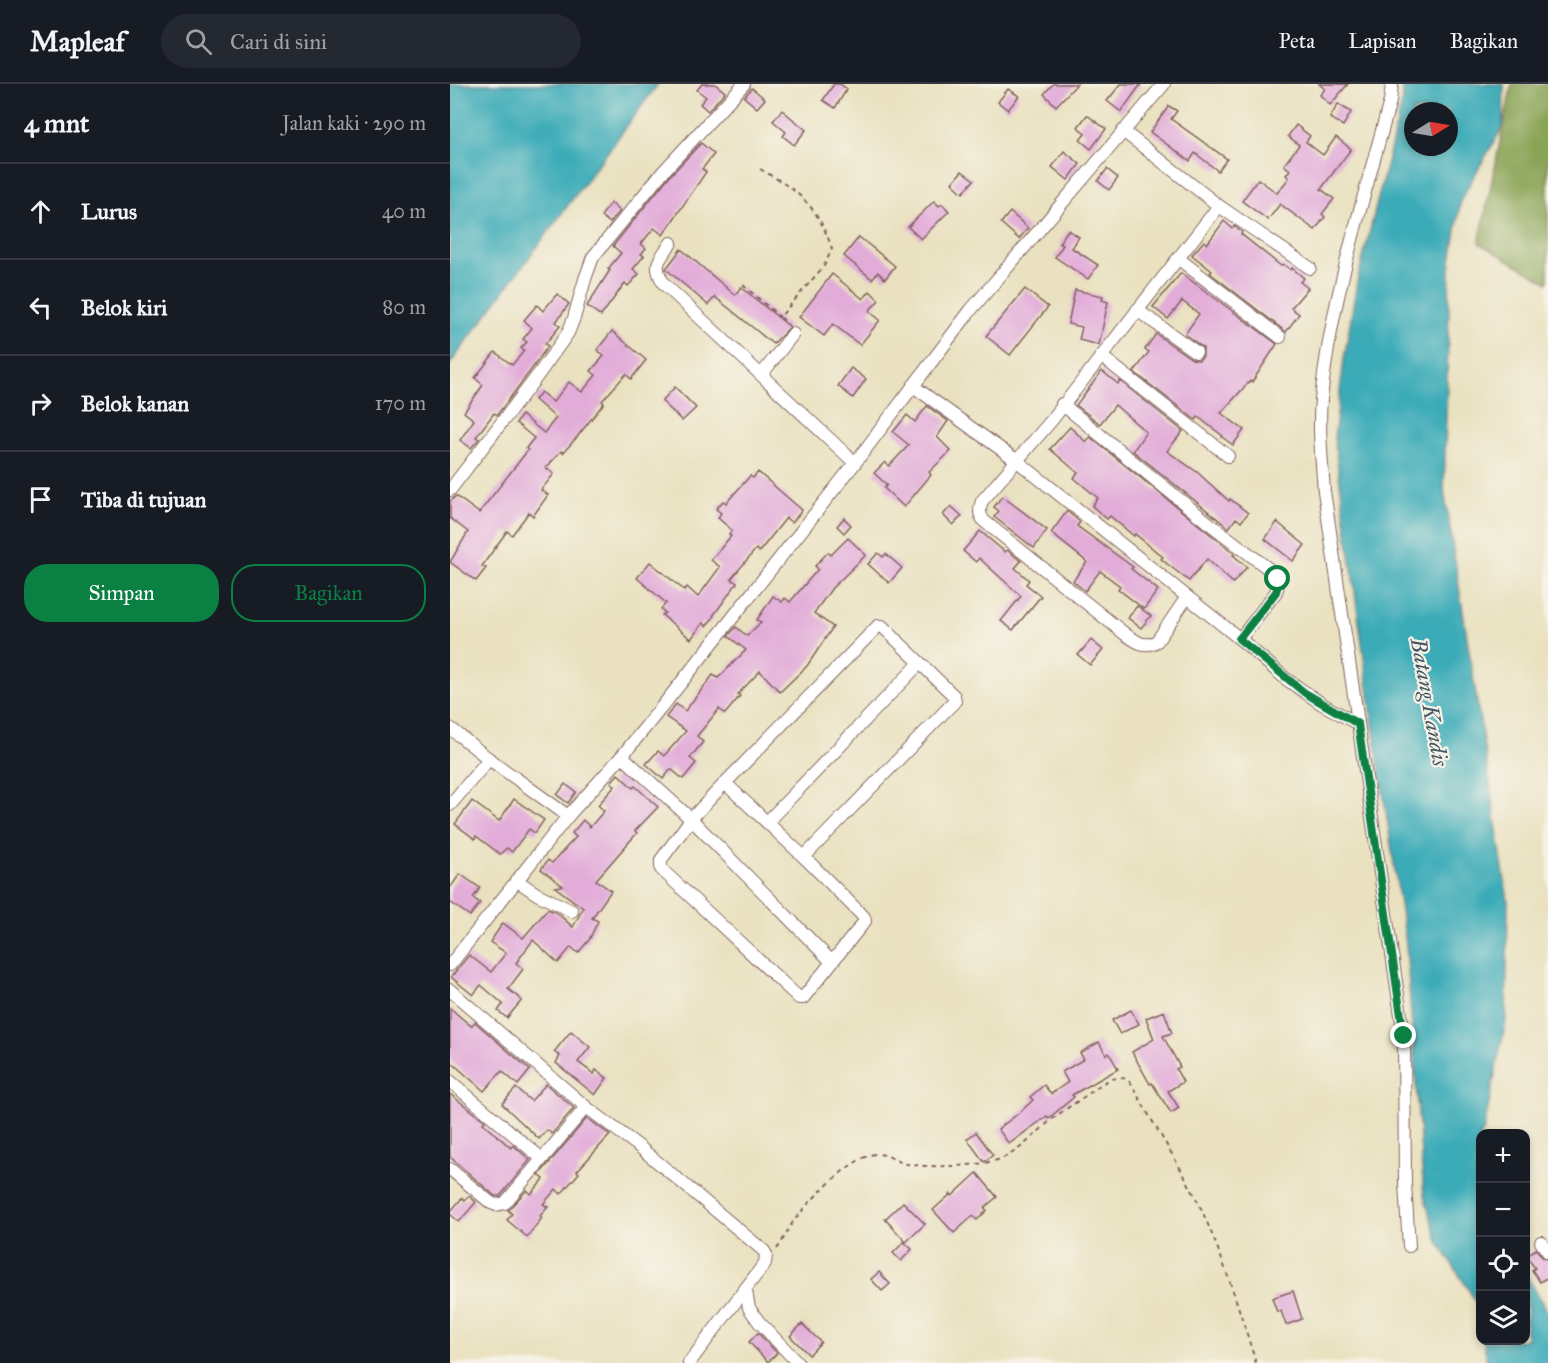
<!DOCTYPE html>
<html lang="id">
<meta charset="utf-8">
<style>
:root{--surface:#171b24;--page:#242831;--text:#f1f3f6;--muted:#9ea1a6;--line:#363941;--accent:#0b8043}
body{margin:0;font-family:"IM FELL Great Primer",serif;background:var(--page);color:var(--text)}
.controls{position:absolute;right:18px;bottom:18px;display:grid;overflow:hidden;border-radius:12px;box-shadow:0 3px 9px #0003}
.controls button{width:54px;height:54px;display:grid;place-items:center;padding:0;border:0;border-bottom:2px solid var(--line);background:var(--surface);color:var(--text);font:30px sans-serif}
.compass{position:absolute;left:954px;top:18px;width:54px;height:54px;border-radius:50%;background:var(--surface);box-shadow:0 3px 9px #0003;rotate:79deg}
.stop{position:absolute;width:18px;height:18px;margin:-14px;border:4px solid #0b8043;border-radius:50%;background:#fff}
.stop.end{background:#0b8043;border-color:#fff;box-shadow:0 2px 6px #0008}
.list{margin:0;padding:0;list-style:none}
h2{display:flex;justify-content:space-between;align-items:center;height:78px;margin:0;padding:0 24px;font-size:26px}
h2 small{font-size:20px;font-weight:400;color:var(--muted)}
.list li{display:grid;grid-template-columns:39px 1fr auto;gap:18px;align-items:center;box-sizing:border-box;height:96px;padding:0 24px;border-top:2px solid var(--line)}
.list b{display:block;font-size:22px;white-space:nowrap}
.list em{font-size:20px;font-style:normal;color:var(--muted)}
.actions{display:flex;gap:12px;padding:18px 24px}
.actions a{flex:1;padding:14px 0;border:2px solid var(--accent);border-radius:24px;text-align:center;font-size:21px;color:var(--accent)}
.actions .main{background:var(--accent);color:#fff}
.icon{flex:none;width:33px;height:33px;fill:none;stroke:currentColor;stroke-width:2;stroke-linecap:round;stroke-linejoin:round}
.map{position:relative;flex:none;width:1098px;height:1279px;overflow:hidden}
header{display:flex;align-items:center;gap:36px;box-sizing:border-box;height:84px;padding:0 30px;background:var(--surface);border-bottom:2px solid var(--line)}
header strong{font-size:28px}
nav{display:flex;gap:33px;margin-inline-start:auto;font-size:21px}
.search{width:420px;height:54px;background:var(--page);display:flex;align-items:center;gap:15px;box-sizing:border-box;padding:0 21px;border-radius:33px;color:var(--muted);font-size:22px}
main{display:flex}
aside{flex:1;background:var(--surface)}
.map>svg:first-child{display:block}
</style>
<header>
<strong>Mapleaf</strong>
<div class="search"><svg class="icon" aria-label="search" viewBox="0 0 24 24"><circle cx="10" cy="10" r="6"/><path d="M15 15l6 6"/></svg>Cari di sini</div>
<nav><a>Peta</a><a>Lapisan</a><a>Bagikan</a></nav>
</header>
<main>
<aside>
<h2>4 mnt<small>Jalan kaki · 290 m</small></h2>
<ul class="list">
<li><svg class="icon" aria-label="ahead" viewBox="0 0 24 24"><path d="M12 20V5M6 11l6-6 6 6"/></svg><div><b>Lurus</b></div><em>40 m</em></li>
<li><svg class="icon" aria-label="left" viewBox="0 0 24 24"><path d="M17 20v-9H6M10 6l-5 5 5 5"/></svg><div><b>Belok kiri</b></div><em>80 m</em></li>
<li><svg class="icon" aria-label="right" viewBox="0 0 24 24"><path d="M7 20v-9h11M14 6l5 5-5 5"/></svg><div><b>Belok kanan</b></div><em>170 m</em></li>
<li><svg class="icon" aria-label="arrive" viewBox="0 0 24 24"><path d="M6 21V4h12l-3 4 3 4H6"/></svg><div><b>Tiba di tujuan</b></div></li>
</ul>
<div class="actions"><a class="main">Simpan</a><a>Bagikan</a></div>
</aside>
<div class="map">
<svg width="1098" height="1279" viewBox="0 0 1098 1279">
<rect width="100%" height="100%" fill="#f7f3e8"/>
<filter id="ink" filterUnits="userSpaceOnUse"><feTurbulence type="fractalNoise" baseFrequency=".0167" numOctaves="2"/><feDisplacementMap in="SourceGraphic" scale="12" xChannelSelector="R" yChannelSelector="G"/><feConvolveMatrix kernelMatrix="1 2 1 2 8 2 1 2 1" color-interpolation-filters="sRGB"/></filter>
<filter id="wash" filterUnits="userSpaceOnUse"><feTurbulence type="fractalNoise" baseFrequency=".008" numOctaves="4" result="noise"/><feDisplacementMap in="SourceGraphic" scale="24" xChannelSelector="R" yChannelSelector="G"/><feGaussianBlur stdDeviation="1.35" result="paint"/><feColorMatrix in="noise" values="0 0 0 0 0 0 0 0 0 0 0 0 0 0 0 0 0 1.4 0 .05"/><feComposite in="paint" operator="in"/></filter>
<g filter="url(#wash)">
<rect width="100%" height="100%" fill="#e9e1bf"/>
<path fill="#8aa456" stroke="#6a6240" stroke-width="1.5" d="M1062 0H1098V199L1029 159Z"/>
<g fill="#3babb8" stroke="#426572" stroke-width="1.5" fill-rule="evenodd">
<path d="M0 0H208L0 280Z"/>
<path d="M953 0H1054L1053 42 1011 115 1000 184 994 406 1058 817 1056 936 1033 1049 1030 1050V1231L1029 1222 988 1158 974 1112 956 860 924 648 884 354 894 275 907 198 953 15ZM963 27H999V63H963Z"/>
<path d="M1076 1190 1098 1229V1279H1037L1034 1257 1076 1256Z"/>
</g>
<g id="blocks">
<g fill="#e2acd9">
<path d="M252 0H265L275 8 258 27 250 20 256 13 247 6Z"/>
<path d="M384 0H390L397 5 385 24 373 16Z"/>
<path d="M603 0H627L606 22 594 10Z"/>
<path d="M671 0H691L671 28 657 17Z"/>
<path d="M869 0H898L880 21 870 11 875 5Z"/>
<path d="M302 4 315 15 307 24 294 13Z"/>
<path d="M558 5 569 12 558 26 548 18Z"/>
<path d="M888 20 901 28 893 42 880 34Z"/>
<path d="M719 22 727 27 721 35 777 75 768 87 745 69 740 77 700 48Z"/>
<path d="M332 26 356 46 344 61 333 52 336 48 323 37Z"/>
<path d="M637 31 656 45 641 65 630 56 635 50 628 43Z"/>
<path d="M846 41 860 52 856 58 873 71 886 53 901 65 871 105 884 115 872 130 875 133 865 146 830 120 818 136 792 117 808 95 827 109 839 94 836 91 840 86 834 81 849 61 838 52Z"/>
<path d="M251 59 264 70 252 85 256 88 213 151 204 144 191 160 196 164 191 170 194 172 183 185 189 190 178 202 175 199 151 232 137 222 160 186 158 185 171 169 163 162 217 95Z"/>
<path d="M614 67 630 80 618 96 602 83Z"/>
<path d="M657 85 668 94 659 106 648 97Z"/>
<path d="M512 87 524 96 513 109 502 99Z"/>
<path d="M484 117 489 122 492 120 499 127 471 155 458 143Z"/>
<path d="M161 119 170 127 160 139 151 132Z"/>
<path d="M560 128 578 144 569 155 551 139Z"/>
<path d="M774 137 782 144 784 142 792 148 791 150 831 182 833 180 841 186 842 184 854 194 850 198 858 204 841 224 849 230 836 248 760 189 762 187 742 171 754 157 757 160Z"/>
<path d="M618 146 629 153 622 164 648 181 638 195 605 173 613 161 609 159Z"/>
<path d="M409 153 445 182 435 195 428 188 422 195 394 172Z"/>
<path d="M231 165 285 211 291 203 340 243 323 260 265 213 258 221 216 185Z"/>
<path d="M731 189 827 260 802 298 800 297 771 329 794 346 783 361 772 353 773 352 748 333 746 336 743 334 684 288 699 268 695 265 706 250 742 275 749 276 753 272V264L735 250 749 230 732 217 718 235 703 223Z"/>
<path d="M382 190 413 215 420 207 429 216 419 227 430 236 410 261 383 240 374 252 349 233Z"/>
<path d="M575 205 598 223 560 271 536 252Z"/>
<path d="M625 206 653 212 652 216 658 218 649 261 629 256 632 243 618 240Z"/>
<path d="M107 210 119 220 106 238 110 242 95 260 98 262 81 286 47 331 44 329 26 353 29 355 21 364 10 356 24 336 14 328 33 301 25 294 45 268 62 281 74 267 71 264 77 258 73 255 82 244 74 236 87 221 93 227Z"/>
<path d="M162 247 196 276 181 295 176 290 152 317 154 319 127 353 113 369 111 367 96 384 104 390 91 406 98 411 83 432 79 428 62 451 57 447 32 482 36 484 26 497 0 478 18 448 0 434V417L6 412 29 429 78 366 76 364 84 354 66 339 72 331 94 349 106 334 85 316 91 308 103 318 119 298 132 308 146 291 141 287 154 272 147 266Z"/>
<path d="M401 284 416 295 403 314 388 302Z"/>
<path d="M652 287 668 300 670 297 733 347 717 367 747 388 779 417 780 415 798 429 791 438 786 434 779 444 683 367 696 348 665 321 650 340 626 321Z"/>
<path d="M225 303 246 324 232 337 212 317Z"/>
<path d="M477 322 498 337 487 353 501 367 479 388 481 391 454 423 434 404 437 401 424 389 435 378 439 382 459 361 443 348 457 331 465 338Z"/>
<path d="M620 343 636 358 640 353 785 470 783 471 797 483 783 499 757 475 739 497 711 475 713 473 685 450 684 452 660 432 657 435 642 422 648 414 624 394 628 389 600 365Z"/>
<path d="M308 388 352 426 342 439 336 434 309 468 306 465 281 495 287 499 263 532 264 533 256 542 253 539 241 555 212 531 215 529 211 525 216 519 187 494 200 478 234 506 237 503 248 513 270 483 261 476 281 452 279 450 282 446 268 434 271 429 266 425 273 417 276 419 300 392 303 394Z"/>
<path d="M552 412 597 446 584 464 544 433 549 427 544 423Z"/>
<path d="M501 422 512 432 503 441 493 431Z"/>
<path d="M617 427 630 438 627 442 683 483 681 485 708 506 694 525 668 505 670 502 650 487 635 507 623 497 637 478 601 449Z"/>
<path d="M394 434 401 441 394 449 387 442Z"/>
<path d="M827 438 855 461 843 477 815 455Z"/>
<path d="M530 447 555 468 557 466 571 477 565 484 579 496 576 500 591 512 563 546 551 537 571 512 529 474 526 478 513 467Z"/>
<path d="M398 454 416 471 382 504 364 529 383 543 357 582 330 608 310 587 288 610 290 612 275 630 269 625 247 652 253 658 240 674 246 679 233 695 221 685 213 695 196 680 208 667 214 672 236 647 216 633 226 620 235 627 263 591 268 594 296 566 278 552 286 543 297 552 311 538 307 536 323 512 332 518 335 514 340 518 368 485 365 482 378 468 381 471Z"/>
<path d="M428 469 433 473 436 470 452 484 439 499 418 480Z"/>
<path d="M687 522 701 532 691 544 678 534Z"/>
<path d="M641 556 653 566 640 581 628 571Z"/>
<path d="M168 690 183 704 185 702 208 723 185 747 187 749 146 796 161 807 142 834 148 837 139 856 128 869 121 863 108 879 83 856 66 879 73 885 58 905 72 916 57 934 48 927 53 920 31 901 23 911 1 893 19 871 41 888 56 869 40 858 53 839 73 854 98 825 107 829 123 843 133 824 105 803 113 802 91 785 98 776 102 779 126 753 122 749 133 736 140 743 154 727 148 721 165 702 161 698Z"/>
<path d="M115 700 126 708 118 719 107 711Z"/>
<path d="M64 715 94 736 85 749 79 745 62 768 57 764 50 770 26 752 25 755 5 740 22 717 49 737Z"/>
<path d="M10 790 30 804 23 814 30 819 20 832 0 818V804Z"/>
<path d="M0 924 21 942 25 938 80 986 68 1001 52 987 34 1007 0 977Z"/>
<path d="M681 926 689 940 670 950 662 936Z"/>
<path d="M714 927 722 949 713 952 730 983 726 985 733 998 718 1007 729 1024 721 1029 702 999 700 1000 682 968 704 955 696 934Z"/>
<path d="M121 947 140 963 128 978 144 990 146 986 157 994 145 1011 106 979 110 972 104 968Z"/>
<path d="M649 958 656 971 659 969 668 985 622 1011 624 1013 599 1034 597 1032 559 1060 548 1045 569 1029 583 1016 580 1013 594 1001 601 1010 618 998 612 988 634 975 630 969Z"/>
<path d="M96 1000 124 1024 102 1050 97 1046 89 1055 52 1020 66 1004 81 1017Z"/>
<path d="M0 1010 35 1037 33 1039 61 1064 63 1061 80 1076 50 1112H45L0 1073Z"/>
<path d="M137 1034 160 1051 127 1087 129 1089 111 1110 106 1105 93 1120 98 1123 90 1132 92 1134 77 1153 57 1136 62 1130 58 1126 77 1106 81 1110 94 1095 89 1091Z"/>
<path d="M526 1048 543 1071 534 1078 517 1055Z"/>
<path d="M527 1089 547 1113 534 1124 537 1126 527 1136 523 1132 504 1149 483 1126 501 1110 502 1112Z"/>
<path d="M19 1112 26 1118 9 1138 0 1130V1128L12 1114 15 1116Z"/>
<path d="M453 1118 475 1140 456 1158 435 1135Z"/>
<path d="M454 1158 462 1165 451 1177 443 1169Z"/>
<path d="M1086 1165 1092 1173 1098 1176V1193L1090 1198 1082 1186 1085 1184 1076 1172Z"/>
<path d="M429 1188 440 1200 432 1207 421 1195Z"/>
<path d="M843 1207 852 1235 836 1241 831 1227 827 1228 822 1214Z"/>
<path d="M352 1240 371 1258 359 1271 340 1252Z"/>
<path d="M308 1249 327 1269 318 1278 299 1258Z"/>
</g>
</g>
</g>
<g filter="url(#ink)">
<use href="#blocks" fill-opacity="0" stroke="#82635f" stroke-width="1.5"/>
<g fill="none" stroke-linecap="round" stroke-linejoin="round">
<defs>
<g id="minor">
<path d="M942 0 940 17C914 115 881 214 871 316 868 346 872 377 874 407L954 952 955 1100 959 1162"/>
<path d="M673 47 769 122 860 184"/>
<path d="M221 159C209 176 202 180 214 200L405 379"/>
<path d="M729 175 830 253"/>
<path d="M687 226 746 268"/>
<path d="M651 272 778 372"/>
<path d="M312 290 343 250"/>
<path d="M463 302 566 376 790 555 836 595 872 620 908 640"/>
<path d="M612 320 751 433 824 489C828 496 829 500 826 508L790 555"/>
<path d="M0 406 88 291 118 249 124 234 135 195 143 173 211 90 294 0"/>
<path d="M737 513 707 557C694 565 686 557 675 550L534 437C529 430 529 426 532 417L601 337 769 122"/>
<path d="M0 644 39 675 118 732 0 881"/>
<path d="M172 672 241 735 275 699 354 773 505 617 504 612 432 542H428L275 699"/>
<path d="M0 721 39 675"/>
<path d="M118 732 172 672 215 619 405 379 520 227 714 0"/>
<path d="M317 738 470 579"/>
<path d="M354 773 414 833 415 837 353 914H349L211 785V776L241 735 381 877"/>
<path d="M66 796 87 810 122 827"/>
<path d="M0 906 136 1023 187 1061 314 1167 316 1171 315 1179 239 1279"/>
<path d="M0 997 91 1074"/>
<path d="M0 1085 41 1119 46 1121 55 1119 136 1023"/>
<path d="M1091 1158 1098 1168"/>
<path d="M296 1207 299 1224 309 1238 348 1279"/>
</g>
</defs>
<use href="#minor" stroke="#82635f" stroke-width="14"/>
<g stroke="#82635f" stroke-width="2" stroke-dasharray="4.5 4.5" stroke-linecap="butt">
<path d="M310 85C349 107 368 122 382 165L374 182 330 233 338 240"/>
<path d="M293 201 330 233"/>
<path d="M327 1165C333 1157 337 1147 343 1138 357 1119 404 1070 427 1070 439 1070 446 1078 457 1080 480 1084 531 1083 553 1074 571 1066 585 1050 600 1037 612 1027 627 1018 641 1008 649 1002 658 994 669 994 674 993 677 996 681 999 705 1045 736 1088 756 1136 776 1182 791 1231 806 1279"/>
</g>
<use href="#minor" stroke="#fff" stroke-width="12"/>
</g>
</g>
<g fill="none" stroke-linecap="round" stroke-linejoin="round" filter="url(#ink)">
<path stroke="#0b8043" stroke-width="8" d="M828 495V501L826 508 789 555 855 609 908 640 954 952"/>
</g>
<g text-anchor="middle" stroke-width="4.5" stroke-linejoin="round" paint-order="stroke">
<g font-size="22" font-style="italic" fill="#445763" stroke="#f7f3e8">
<text transform="translate(980 618) rotate(80)" y="8">Batang Kandis</text>
</g>
</g>
</svg>
<div class="controls">
<button>+</button>
<button>−</button>
<button><svg class="icon" aria-label="locate" viewBox="0 0 24 24"><circle cx="12" cy="12" r="6"/><path d="M12 2v4M12 18v4M2 12h4M18 12h4"/></svg></button>
<button><svg class="icon" aria-label="layers" viewBox="0 0 24 24"><path d="M12 4l9 5-9 5-9-5zM3 14l9 5 9-5"/></svg></button>
</div>
<svg class="compass" viewBox="-18 -18 36 36"><path d="M0-13l5 13h-10z" fill="#e53935"/><path d="M0 13l5-13h-10z" fill="#9ea1a6"/></svg>
<div class="stop" style="left:828px;top:495px"></div>
<div class="stop end" style="left:954px;top:952px"></div>
</div>
</main>
